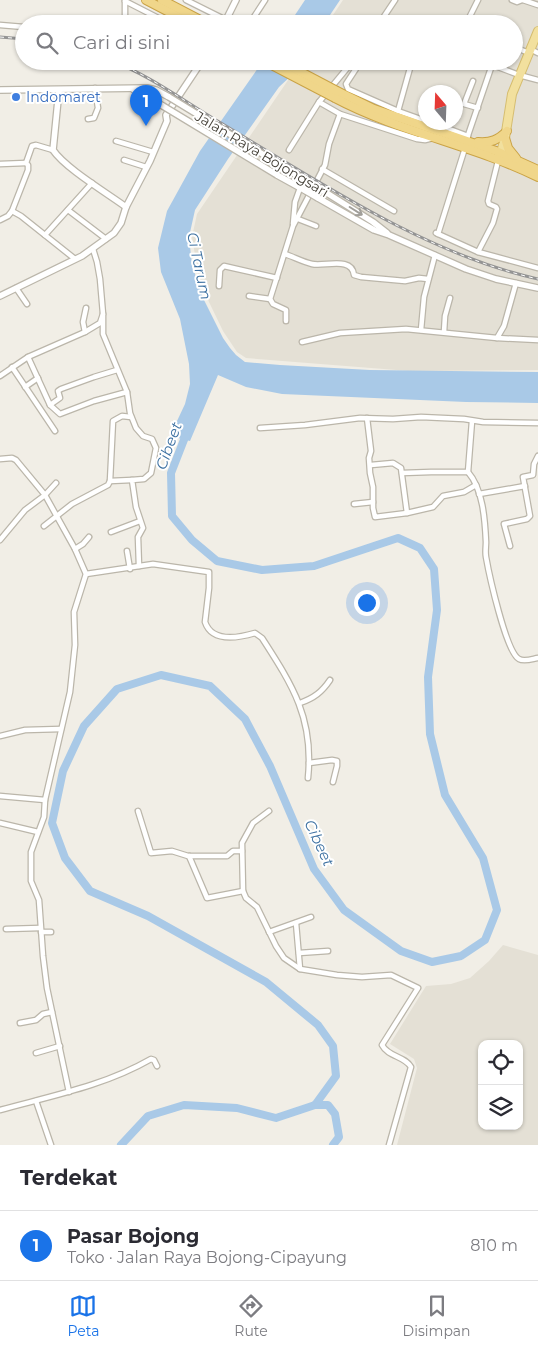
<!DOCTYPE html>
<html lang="id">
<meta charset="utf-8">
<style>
:root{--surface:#fff;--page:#f7f7f7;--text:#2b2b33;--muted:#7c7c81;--line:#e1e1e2;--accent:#1a73e8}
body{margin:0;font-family:Montserrat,sans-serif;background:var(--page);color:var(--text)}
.controls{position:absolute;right:15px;bottom:15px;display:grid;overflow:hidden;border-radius:10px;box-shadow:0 1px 4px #0004}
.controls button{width:45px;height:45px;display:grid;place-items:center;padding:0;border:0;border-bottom:1px solid var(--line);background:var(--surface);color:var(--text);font:25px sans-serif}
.compass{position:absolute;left:418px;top:85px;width:45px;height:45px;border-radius:50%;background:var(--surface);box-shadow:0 1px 4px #0004;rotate:341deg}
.you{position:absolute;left:366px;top:602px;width:18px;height:18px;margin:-12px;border:4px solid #fff;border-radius:50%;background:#1a73e8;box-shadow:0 0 0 8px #1a73e833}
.badge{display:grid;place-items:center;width:32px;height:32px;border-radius:50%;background:var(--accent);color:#fff;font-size:16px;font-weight:700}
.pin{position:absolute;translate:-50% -41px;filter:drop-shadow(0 1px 2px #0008)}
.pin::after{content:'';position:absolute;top:26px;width:18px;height:15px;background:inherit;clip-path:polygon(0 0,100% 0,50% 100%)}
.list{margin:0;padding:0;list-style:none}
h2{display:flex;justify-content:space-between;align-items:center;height:65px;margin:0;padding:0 20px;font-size:21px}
h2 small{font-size:16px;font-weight:400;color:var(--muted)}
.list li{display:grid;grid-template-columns:32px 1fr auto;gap:15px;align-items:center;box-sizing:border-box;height:70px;padding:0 20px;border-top:1px solid var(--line)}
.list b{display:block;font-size:19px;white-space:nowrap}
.list p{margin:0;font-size:16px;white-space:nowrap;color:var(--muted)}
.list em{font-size:16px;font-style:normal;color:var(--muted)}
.icon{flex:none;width:28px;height:28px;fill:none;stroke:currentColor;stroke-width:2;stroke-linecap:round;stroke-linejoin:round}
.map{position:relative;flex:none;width:538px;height:1145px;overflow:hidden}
.search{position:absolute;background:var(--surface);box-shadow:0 1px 4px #0004;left:15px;right:15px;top:15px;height:55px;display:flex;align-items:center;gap:12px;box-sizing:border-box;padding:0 18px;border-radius:28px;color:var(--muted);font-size:19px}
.sheet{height:135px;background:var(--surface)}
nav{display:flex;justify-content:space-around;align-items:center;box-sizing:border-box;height:70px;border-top:1px solid var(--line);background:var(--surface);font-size:14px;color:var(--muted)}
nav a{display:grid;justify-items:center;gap:2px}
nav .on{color:var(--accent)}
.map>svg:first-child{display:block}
</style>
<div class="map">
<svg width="538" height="1145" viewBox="0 0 538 1145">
<rect width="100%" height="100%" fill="#f1eee6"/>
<g fill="#e4e0d5" fill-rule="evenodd">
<path d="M343 0H538V370L409 371 246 358 237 352 223 331 209 302 198 273 192 237 197 214 301 61H514V24H327ZM426 92H456V122H426Z"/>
<path d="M503 945 538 955V1145H397L417 1068 414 1059 390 1044 426 986 451 984 470 978 489 961ZM482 1044H519V1126H482Z"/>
</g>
<g fill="#a9c9e7">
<path d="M305 0H340L324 24H289Z"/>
<path d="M263 61H307L279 87 228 159 195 210 189 237 192 265 203 298 223 338 230 348 236 355 245 362 280 365 370 370 538 372V403L466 402 282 394 246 387 218 375 190 441 170 436 185 404 190 384 189 364 180 319 161 272 158 248 167 211 200 151Z"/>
</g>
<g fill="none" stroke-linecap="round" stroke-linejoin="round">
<g stroke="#a9c9e7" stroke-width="8">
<path d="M315 1105H328L335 1114 339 1137 333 1145"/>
<path d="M121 1145 148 1116 184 1105 237 1108 276 1118 315 1105 336 1076 333 1046 318 1025 266 982 148 916 90 891 65 858 52 823 63 771 84 726 117 689 161 675 210 686 245 719 270 766 314 869 344 910 401 951 432 962 461 956 485 940 497 910 483 858 445 795 430 734 428 677 437 610 434 569 420 548 398 538 314 566 262 570 217 561 192 540 172 516 171 473 187 432"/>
</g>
<defs>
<g id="minor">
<path d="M125 0V24"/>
<path d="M186 0 226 20"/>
<path d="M512 0 517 2 522 0"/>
<path d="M523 0 538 5"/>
<path d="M125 1 170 24"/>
<path d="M252 20 265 0"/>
<path d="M379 24 395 0"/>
<path d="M384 24H390"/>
<path d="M466 24 478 0"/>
<path d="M0 25 24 27"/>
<path d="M514 47 529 53"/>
<path d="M530 49 538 53"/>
<path d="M361 61 346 84 348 89 398 111 426 121"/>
<path d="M482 61 519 75 538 80"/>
<path d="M473 81 464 104 478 108"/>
<path d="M319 102 340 114"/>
<path d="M398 111 412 61"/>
<path d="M88 119 94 118 98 108 95 88"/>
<path d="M431 122 468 136"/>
<path d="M116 141 153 152"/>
<path d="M466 141 492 65"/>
<path d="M289 150 319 102 353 61"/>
<path d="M124 160 146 167"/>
<path d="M0 164 26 163"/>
<path d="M322 169 394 211"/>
<path d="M68 210 106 239"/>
<path d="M12 211 21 216 75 259"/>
<path d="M298 219 316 226"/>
<path d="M0 220 8 216 12 211 28 170V165L26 163 32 146 36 145 53 150"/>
<path d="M293 224 295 202 300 188"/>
<path d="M436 233 478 252 538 268"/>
<path d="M438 234 465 148"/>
<path d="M45 235 92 183"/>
<path d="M478 252 493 223 497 209 496 207 489 204 488 201 498 161"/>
<path d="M285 254C294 257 303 262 312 264 324 267 352 256 354 275L361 277 405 281 419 278 428 279"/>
<path d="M219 286 220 270 224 266 277 278"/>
<path d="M16 288 27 304"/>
<path d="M249 296 270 299"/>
<path d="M103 314V334L127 392 130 413 136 428 143 436 152 439 156 448 151 473 144 479 132 480 136 507 143 528 138 537 139 566"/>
<path d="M286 321V310L273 304 270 299 293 226 325 165 329 144 340 114 417 139 425 140 433 138"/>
<path d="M421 330 424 297 435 255"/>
<path d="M85 332 83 322 86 308"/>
<path d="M444 332 445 316 450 298"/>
<path d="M497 338 538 340"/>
<path d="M302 342 340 333 406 329 497 338 504 326 516 283"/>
<path d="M28 357 50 405 60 414 94 401 127 392"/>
<path d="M12 367 55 431"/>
<path d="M0 376 28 357 85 332 100 323 103 314 100 279 97 262 93 249"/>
<path d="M25 387 38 378"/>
<path d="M50 405 60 398 58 391 61 389 94 377 117 370"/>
<path d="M367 418 371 451 369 458 370 473 373 487V508L375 517 407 513 433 507 443 496 464 492 476 485"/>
<path d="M472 421 468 472C483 489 485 520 486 542 486 547 485 552 486 557 489 574 506 652 519 659 524 662 532 659 538 658"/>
<path d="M260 428 305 425 360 418 393 419 421 417 464 419 483 422 538 423"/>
<path d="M0 459 12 458 16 460 45 495 75 549 86 574 74 612 75 645 70 692 45 800 44 817 31 852V881L39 900 43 956 47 988 69 1092"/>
<path d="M371 465 393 463 401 468 407 513"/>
<path d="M402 473 431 472H468"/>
<path d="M110 481 132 480"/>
<path d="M479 494 525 486"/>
<path d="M354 504 373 502"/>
<path d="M44 526 72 504 108 485 110 481 113 421 122 416 131 417"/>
<path d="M111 532 140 521"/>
<path d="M0 540 25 510 45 495 56 483"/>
<path d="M510 546 504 524 527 519 530 516 523 477 533 475 534 464 538 456"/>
<path d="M75 549 83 544 89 537"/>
<path d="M127 551 130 569"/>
<path d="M86 574 153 564 209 572V588L205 622C212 643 238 638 255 633L262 638C293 686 314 719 308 778"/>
<path d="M300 703C314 698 322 692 330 680"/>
<path d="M0 736 25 730 61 729"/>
<path d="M309 763 332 760 337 761V766L333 782"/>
<path d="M0 796 45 800"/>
<path d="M138 811 151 853 172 851 188 856H227L233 851H242"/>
<path d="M269 811 253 823 242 843 243 891 246 898 257 907 276 946 284 958 300 969 337 975 362 977 391 975 418 988 382 1045C388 1057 405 1056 411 1067L389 1145"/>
<path d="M0 823 38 832"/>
<path d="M189 856 207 898 243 891"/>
<path d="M296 923 300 969"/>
<path d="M6 929 40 928"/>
<path d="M41 932H51"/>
<path d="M269 932 311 917"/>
<path d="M299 953 328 951"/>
<path d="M20 1023 36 1020 43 1014 52 1012"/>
<path d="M36 1053 60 1046"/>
<path d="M36 1101 51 1145"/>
<path d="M0 1110C51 1096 104 1086 151 1059L154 1060 157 1066"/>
</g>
<g id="tertiary">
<path d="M224 24 236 0"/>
<path d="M0 90 147 88 156 90 169 97"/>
<path d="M59 90 53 150C65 168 107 193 126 207"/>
<path d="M134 90 163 106"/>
<path d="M282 166 311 184"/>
<path d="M277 175 306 191"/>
<path d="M322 190 373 222 387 233"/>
<path d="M318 198 374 230 389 235 466 269 496 279 538 288"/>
<path d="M0 296 82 256 114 233 121 223 126 207 150 161 167 121 166 115 202 61"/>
</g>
<path id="primary" d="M499 159 505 138 512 94 538 31"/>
<g id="trunk">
<path d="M146 0 192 24"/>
<path d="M162 0 208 24"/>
<path d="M337 91 374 109 496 151 538 170"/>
<path d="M335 98C399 132 473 145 538 177"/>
<path d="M505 138 508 148 516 158"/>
<path d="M478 142C491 143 498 140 507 131"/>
</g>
</defs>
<use href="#minor" stroke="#bbb6aa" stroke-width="7"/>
<use href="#tertiary" stroke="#bbb6aa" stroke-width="8"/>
<use href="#primary" stroke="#d5bd70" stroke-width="10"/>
<use href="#trunk" stroke="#caa346" stroke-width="10"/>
<use href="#minor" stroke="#fff" stroke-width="4.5"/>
<use href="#tertiary" stroke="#fff" stroke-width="5.5"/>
<use href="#primary" stroke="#f2e09e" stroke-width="8"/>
<use href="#trunk" stroke="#f0d68a" stroke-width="8"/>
<defs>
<g id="rail">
<path d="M0 37 24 39"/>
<path d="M111 61C146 73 184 101 216 120 315 179 425 254 538 279"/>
</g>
</defs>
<use href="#rail" stroke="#949494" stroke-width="3"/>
<use href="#rail" stroke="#fff" stroke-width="1" stroke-dasharray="4" stroke-linecap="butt"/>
<defs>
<g id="tertiary-bridge">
<path d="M169 97 282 166"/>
<path d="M163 106 277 175"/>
<path d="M311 184 322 190"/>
<path d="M306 191 318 198"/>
</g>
<g id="trunk-bridge">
<path d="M264 61 335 98"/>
<path d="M280 61 337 91"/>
</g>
</defs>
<use href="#tertiary-bridge" stroke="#bbb6aa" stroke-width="8" stroke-linecap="butt"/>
<use href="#trunk-bridge" stroke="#caa346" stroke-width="10" stroke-linecap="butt"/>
<use href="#tertiary-bridge" stroke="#fff" stroke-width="5.5"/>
<use href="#trunk-bridge" stroke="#f0d68a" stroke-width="8"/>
</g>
<defs><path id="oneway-shaft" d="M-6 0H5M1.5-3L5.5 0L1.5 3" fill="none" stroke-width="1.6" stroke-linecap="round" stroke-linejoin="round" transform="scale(1.25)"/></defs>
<use stroke="#a19f9a" href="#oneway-shaft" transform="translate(356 211) rotate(32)"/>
<circle fill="#3f7fe0" stroke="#fff" stroke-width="2" cx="16" cy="97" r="5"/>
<g text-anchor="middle" stroke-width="4" stroke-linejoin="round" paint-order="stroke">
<g font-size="14" fill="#366cbe" stroke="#fff" text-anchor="start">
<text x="26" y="102">Indomaret</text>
</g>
<g font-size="14" fill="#433f36" stroke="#fff">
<text transform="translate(262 154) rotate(31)" y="5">Jalan Raya Bojongsari</text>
</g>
<g font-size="15" font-style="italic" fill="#3c70a1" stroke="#fff">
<text transform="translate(199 266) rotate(78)" y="5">Ci Tarum</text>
<text transform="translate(169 446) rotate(-70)" y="5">Cibeet</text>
<text transform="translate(319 843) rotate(65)" y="5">Cibeet</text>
</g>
</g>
</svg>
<div class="controls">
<button><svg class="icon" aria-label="locate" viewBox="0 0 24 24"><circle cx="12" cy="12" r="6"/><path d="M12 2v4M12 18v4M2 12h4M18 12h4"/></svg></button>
<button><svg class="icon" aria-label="layers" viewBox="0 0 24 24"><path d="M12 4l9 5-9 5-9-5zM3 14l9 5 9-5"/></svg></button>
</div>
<svg class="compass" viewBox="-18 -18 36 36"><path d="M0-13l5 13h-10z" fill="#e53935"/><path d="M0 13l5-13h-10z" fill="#7c7c81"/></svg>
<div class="you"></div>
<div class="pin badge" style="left:146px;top:126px">1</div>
<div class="search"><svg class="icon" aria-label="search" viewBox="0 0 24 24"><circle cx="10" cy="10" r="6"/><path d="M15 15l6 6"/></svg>Cari di sini</div>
</div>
<section class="sheet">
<h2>Terdekat<small></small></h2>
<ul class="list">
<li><span class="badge">1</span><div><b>Pasar Bojong</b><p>Toko · Jalan Raya Bojong-Cipayung</p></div><em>810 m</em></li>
</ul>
</section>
<nav>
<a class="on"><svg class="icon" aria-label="map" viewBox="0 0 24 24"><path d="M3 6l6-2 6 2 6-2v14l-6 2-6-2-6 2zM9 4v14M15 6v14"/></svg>Peta</a>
<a><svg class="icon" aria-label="directions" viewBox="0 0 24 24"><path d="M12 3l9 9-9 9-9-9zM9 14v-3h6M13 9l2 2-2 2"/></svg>Rute</a>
<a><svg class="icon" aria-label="saved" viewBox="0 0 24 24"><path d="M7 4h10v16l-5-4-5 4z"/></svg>Disimpan</a>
</nav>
